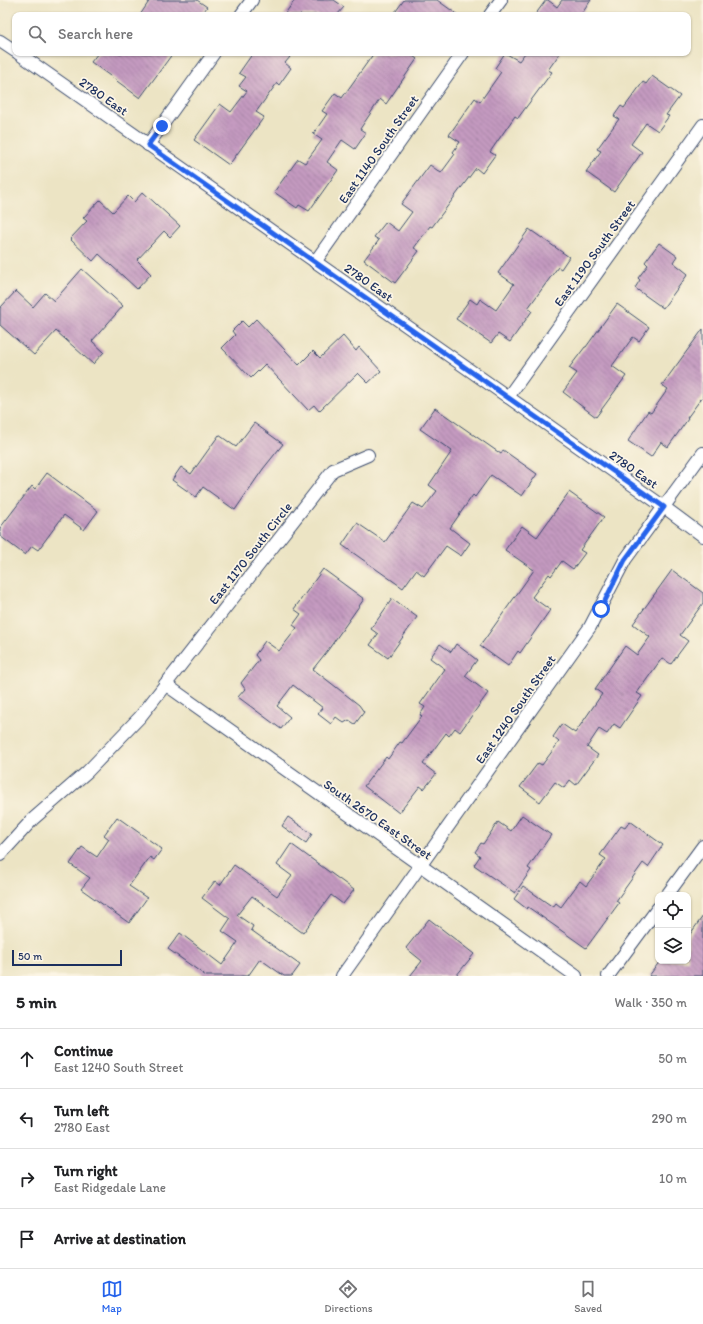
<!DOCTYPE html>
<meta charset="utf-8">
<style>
:root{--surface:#fff;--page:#f2f2f2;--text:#202124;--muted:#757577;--line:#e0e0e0;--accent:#2563eb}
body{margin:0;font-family:Itim,sans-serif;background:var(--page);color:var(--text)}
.controls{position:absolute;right:12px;bottom:12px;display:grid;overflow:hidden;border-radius:8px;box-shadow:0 1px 3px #0004}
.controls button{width:36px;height:36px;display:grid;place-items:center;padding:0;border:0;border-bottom:1px solid var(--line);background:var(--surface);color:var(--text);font:20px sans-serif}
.scale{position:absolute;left:12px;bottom:10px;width:110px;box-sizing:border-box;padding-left:4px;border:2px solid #1b2f5e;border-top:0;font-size:11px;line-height:14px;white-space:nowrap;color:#1b2f5e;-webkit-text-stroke:3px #fcf5e5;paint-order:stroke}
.stop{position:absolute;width:12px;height:12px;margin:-9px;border:3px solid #2563eb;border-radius:50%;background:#fff}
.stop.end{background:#2563eb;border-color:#fff;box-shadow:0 1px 4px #0008}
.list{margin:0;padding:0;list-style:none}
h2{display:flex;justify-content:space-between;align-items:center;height:52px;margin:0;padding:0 16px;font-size:17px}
h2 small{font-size:13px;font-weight:400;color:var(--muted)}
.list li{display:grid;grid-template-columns:26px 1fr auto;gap:12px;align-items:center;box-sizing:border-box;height:60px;padding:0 16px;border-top:1px solid var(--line)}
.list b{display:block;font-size:15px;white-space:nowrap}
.list p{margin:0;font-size:13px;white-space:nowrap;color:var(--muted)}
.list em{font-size:13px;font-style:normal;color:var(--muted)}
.icon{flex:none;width:22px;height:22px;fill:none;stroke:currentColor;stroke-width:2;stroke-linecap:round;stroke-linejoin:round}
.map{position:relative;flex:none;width:703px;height:976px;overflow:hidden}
.search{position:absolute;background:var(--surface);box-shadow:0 1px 3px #0004;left:12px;right:12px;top:12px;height:44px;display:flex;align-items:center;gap:10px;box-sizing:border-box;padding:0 14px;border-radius:8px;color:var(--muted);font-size:15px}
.sheet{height:292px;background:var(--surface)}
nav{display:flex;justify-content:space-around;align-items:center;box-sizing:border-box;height:56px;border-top:1px solid var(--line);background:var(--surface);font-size:11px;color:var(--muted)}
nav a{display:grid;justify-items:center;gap:2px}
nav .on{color:var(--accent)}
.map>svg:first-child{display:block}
</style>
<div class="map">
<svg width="703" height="976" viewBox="0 0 703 976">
<defs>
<pattern id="building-back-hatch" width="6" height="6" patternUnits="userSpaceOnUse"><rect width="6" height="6" fill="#c49ac0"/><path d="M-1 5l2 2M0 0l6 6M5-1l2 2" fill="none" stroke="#9e7e9f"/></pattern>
</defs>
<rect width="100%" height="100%" fill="#fcf5e5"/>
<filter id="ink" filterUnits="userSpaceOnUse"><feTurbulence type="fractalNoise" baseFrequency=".025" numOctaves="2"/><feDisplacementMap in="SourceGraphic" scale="8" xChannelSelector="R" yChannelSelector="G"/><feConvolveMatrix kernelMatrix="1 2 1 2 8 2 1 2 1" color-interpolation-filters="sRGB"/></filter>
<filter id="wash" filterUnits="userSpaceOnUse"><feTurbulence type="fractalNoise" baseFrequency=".012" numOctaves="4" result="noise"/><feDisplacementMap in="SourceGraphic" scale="16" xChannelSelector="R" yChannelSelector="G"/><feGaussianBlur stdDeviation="0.9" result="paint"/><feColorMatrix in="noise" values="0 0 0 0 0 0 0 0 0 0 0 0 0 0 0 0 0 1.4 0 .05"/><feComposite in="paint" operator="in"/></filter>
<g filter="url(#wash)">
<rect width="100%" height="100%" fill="#ece4c4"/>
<g id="blocks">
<g fill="url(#building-back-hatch)">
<path d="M150 0H197L207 7 201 15H140Z"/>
<path d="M295 0H334L344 7 337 15H284Z"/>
<path d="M404 0H437L458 15H393Z"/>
<path d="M546 0H548L557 7 562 0H591L581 15H535Z"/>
<path d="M98 53H173L140 98 91 62Z"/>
<path d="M253 53H284L290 57 285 63 291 68 279 85 277 83 256 112 264 117 229 165 194 140 220 104 231 112 247 91 239 86 246 77 239 73Z"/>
<path d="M374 53H409L417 59 386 104 380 99 360 129 366 133 355 149 342 140 327 162 338 170 309 211 299 205 297 208 274 192 298 159 305 163 322 140 313 134 327 114 322 111 335 93 342 98Z"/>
<path d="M505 53 519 61 525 53H560L548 70 552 72 518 118 515 116 490 152 495 155 482 173 476 168 432 227 430 226 414 248 419 251 395 283 364 260 379 240 374 237 386 222 398 231 412 212 401 204 430 165 441 173 455 154 453 152 460 142 449 135 475 98 480 102 501 72 495 68Z"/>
<path d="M652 76 680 96 666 115 669 116 658 131 646 123 631 144 642 152 614 192 586 172 601 151 597 149 619 119 614 116 621 106 624 108 643 82 646 84Z"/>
<path d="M143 192 180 226 170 237 164 231 137 260 151 274 137 289 99 254 93 261 70 239 87 221 83 218 100 200 113 212 128 196 134 202Z"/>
<path d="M529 229 569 257 561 269 558 267 528 308 532 311 510 342 498 334 491 343 456 319 470 299 477 304 480 299 496 310 514 284 498 273Z"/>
<path d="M659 243 677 256 673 262 688 274 663 308 635 288 640 280 638 278 648 265 645 262Z"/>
<path d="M82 269 123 306 92 341 104 352 93 364 56 331 34 355 0 325V308L16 291 33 307 45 293 54 301Z"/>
<path d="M617 304 649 327 639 341 633 337 612 366 626 376 596 417 563 392 577 373 569 368 585 347H586Z"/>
<path d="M256 319 299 365 313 351 320 358 343 336 356 351 359 347 381 371 368 383 358 373 319 411 314 405 308 410 265 364 251 378 222 348 235 335 232 331 242 321 248 327Z"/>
<path d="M703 329V396L687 418 688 419 668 447 661 442 651 457 628 441 648 411 651 413 668 389 662 385Z"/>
<path d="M435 408 501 454 503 450 537 474 522 496 491 475 475 497 473 495 450 528 470 543 461 556 446 546 424 576 416 570 403 588 342 545 357 523 385 542 413 503 423 509 437 491 429 485 452 451 420 429Z"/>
<path d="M254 423 283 444 263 469 235 510 203 487 196 497 172 480 181 467 191 474 219 435 236 447Z"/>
<path d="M47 473 98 511 84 530 64 515 38 550 32 546 25 555 0 536V528L32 486 35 489Z"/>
<path d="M569 492 604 517 580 550 585 553 573 569 562 561 551 576 549 574 532 597 550 610 520 653 518 651 508 666 480 646 534 570 505 550 522 526 537 537Z"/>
<path d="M323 569 364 599 328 650 313 669 359 705 364 712 355 724 349 720 344 723 336 717 331 724 318 714 323 708 293 685 277 706 290 717 281 729 238 697 245 689 241 683 259 660 255 655 265 641 279 651 297 628 293 625 301 614 294 609Z"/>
<path d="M672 570 703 593V603L680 635 688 641 671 664 662 658 637 693 642 696 620 728 614 724 607 734 599 729 587 747 598 755 576 785 570 780 564 788 555 782 540 802 520 787 538 763 542 765 559 742 553 737 562 724 575 733 602 694 595 689 625 646 637 655 650 637 633 624Z"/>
<path d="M392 599 417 617 388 658 370 645 378 634 371 629Z"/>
<path d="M440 644 451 652 456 644 477 660 465 676 488 693 460 732 455 728 449 736 446 733 423 764 436 774 424 789 420 786 399 813 364 786 386 757 388 759 400 742 402 743 422 716 420 715 425 707 420 704 445 669 430 658Z"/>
<path d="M522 815 551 835 528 868 531 870 515 893 474 865 480 856 475 852 481 843 483 844 498 822 511 831Z"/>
<path d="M117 817 162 849 154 860 150 857 129 886 147 898 129 923 81 889 90 878 70 864 82 847 97 857 109 839 104 835Z"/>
<path d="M288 817 312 834 306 843 282 826Z"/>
<path d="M630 821 663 845 648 867 643 863 616 901 619 903 586 948 528 907 527 909 514 899 523 886 553 907 556 903 561 907 580 881 586 886 606 859 600 855 621 826 625 828Z"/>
<path d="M291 844 354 890 343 904 331 895 303 933 252 896 237 915 253 926 251 930 300 965 292 976H284L260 959 248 976H206L168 949 180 933 222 965 238 942 222 931 230 919 202 898 215 881 220 885 234 865 277 896 292 876 277 865Z"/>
<path d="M703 916V976H649L660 961H688V937Z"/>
<path d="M429 919 474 954 456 976H410L422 961 406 948Z"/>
</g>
</g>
</g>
<g filter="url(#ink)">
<use href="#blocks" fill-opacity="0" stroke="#3a4a6d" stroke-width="1"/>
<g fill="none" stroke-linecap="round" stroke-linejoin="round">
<defs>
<g id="minor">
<path d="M241 15 252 0"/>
<path d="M490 15 501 0"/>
<path d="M0 41 15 51"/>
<path d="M18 53 508 397 664 507 703 536"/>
<path d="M148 145 214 53"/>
<path d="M315 262 463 53"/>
<path d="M508 397 703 125"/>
<path d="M165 684 576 976"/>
<path d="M0 855 33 819 87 772 140 717 333 470 368 455"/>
<path d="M667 895 703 846"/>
<path d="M342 976 590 627 625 560 703 453"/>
<path d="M608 976 658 908"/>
</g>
</defs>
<use href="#minor" stroke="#3a4a6d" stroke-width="14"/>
<use href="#minor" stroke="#fff" stroke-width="12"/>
</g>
</g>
<g fill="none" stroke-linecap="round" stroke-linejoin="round" filter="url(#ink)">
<path stroke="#2563eb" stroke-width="5" d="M162 126 148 145 664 507 625 560 601 609"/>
</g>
<g text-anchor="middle" stroke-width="3.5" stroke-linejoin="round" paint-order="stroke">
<g font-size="13" fill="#1b2f5e" stroke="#fcf5e5">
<text transform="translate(104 96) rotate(35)" y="5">2780 East</text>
<text transform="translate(378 149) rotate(-55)" y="5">East 1140 South Street</text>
<text transform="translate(594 253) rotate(-54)" y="5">East 1190 South Street</text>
<text transform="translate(369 282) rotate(35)" y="5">2780 East</text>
<text transform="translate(634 469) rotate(35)" y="5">2780 East</text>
<text transform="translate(250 553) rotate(-52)" y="5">East 1170 South Circle</text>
<text transform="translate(515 709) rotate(-55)" y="5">East 1240 South Street</text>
<text transform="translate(378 819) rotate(35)" y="5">South 2670 East Street</text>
</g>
</g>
</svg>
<div class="controls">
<button><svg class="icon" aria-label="locate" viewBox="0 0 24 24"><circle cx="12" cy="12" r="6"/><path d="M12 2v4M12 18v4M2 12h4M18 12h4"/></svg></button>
<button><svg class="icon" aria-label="layers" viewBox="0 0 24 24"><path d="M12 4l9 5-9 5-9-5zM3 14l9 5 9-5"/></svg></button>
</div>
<div class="scale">50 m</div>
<div class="stop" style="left:601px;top:609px"></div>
<div class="stop end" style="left:162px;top:126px"></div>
<div class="search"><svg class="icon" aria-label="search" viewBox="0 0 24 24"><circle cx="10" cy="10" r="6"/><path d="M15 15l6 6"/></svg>Search here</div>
</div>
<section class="sheet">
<h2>5 min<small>Walk · 350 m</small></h2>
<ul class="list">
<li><svg class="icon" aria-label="ahead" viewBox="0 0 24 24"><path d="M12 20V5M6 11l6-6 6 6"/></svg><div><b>Continue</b><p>East 1240 South Street</p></div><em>50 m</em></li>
<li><svg class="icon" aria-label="left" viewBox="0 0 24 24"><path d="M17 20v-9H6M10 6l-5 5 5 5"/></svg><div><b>Turn left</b><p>2780 East</p></div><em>290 m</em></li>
<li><svg class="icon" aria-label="right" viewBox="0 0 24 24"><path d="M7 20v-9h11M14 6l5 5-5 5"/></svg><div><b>Turn right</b><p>East Ridgedale Lane</p></div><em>10 m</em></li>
<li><svg class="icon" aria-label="arrive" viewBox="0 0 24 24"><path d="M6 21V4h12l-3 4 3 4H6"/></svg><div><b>Arrive at destination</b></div></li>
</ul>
</section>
<nav>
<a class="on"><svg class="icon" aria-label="map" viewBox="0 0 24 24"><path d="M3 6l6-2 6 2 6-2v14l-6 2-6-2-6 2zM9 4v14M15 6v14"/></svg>Map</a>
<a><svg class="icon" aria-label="directions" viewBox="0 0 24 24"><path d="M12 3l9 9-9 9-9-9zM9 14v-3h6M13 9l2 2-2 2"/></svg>Directions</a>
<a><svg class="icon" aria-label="saved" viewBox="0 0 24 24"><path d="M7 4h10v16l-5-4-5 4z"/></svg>Saved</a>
</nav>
